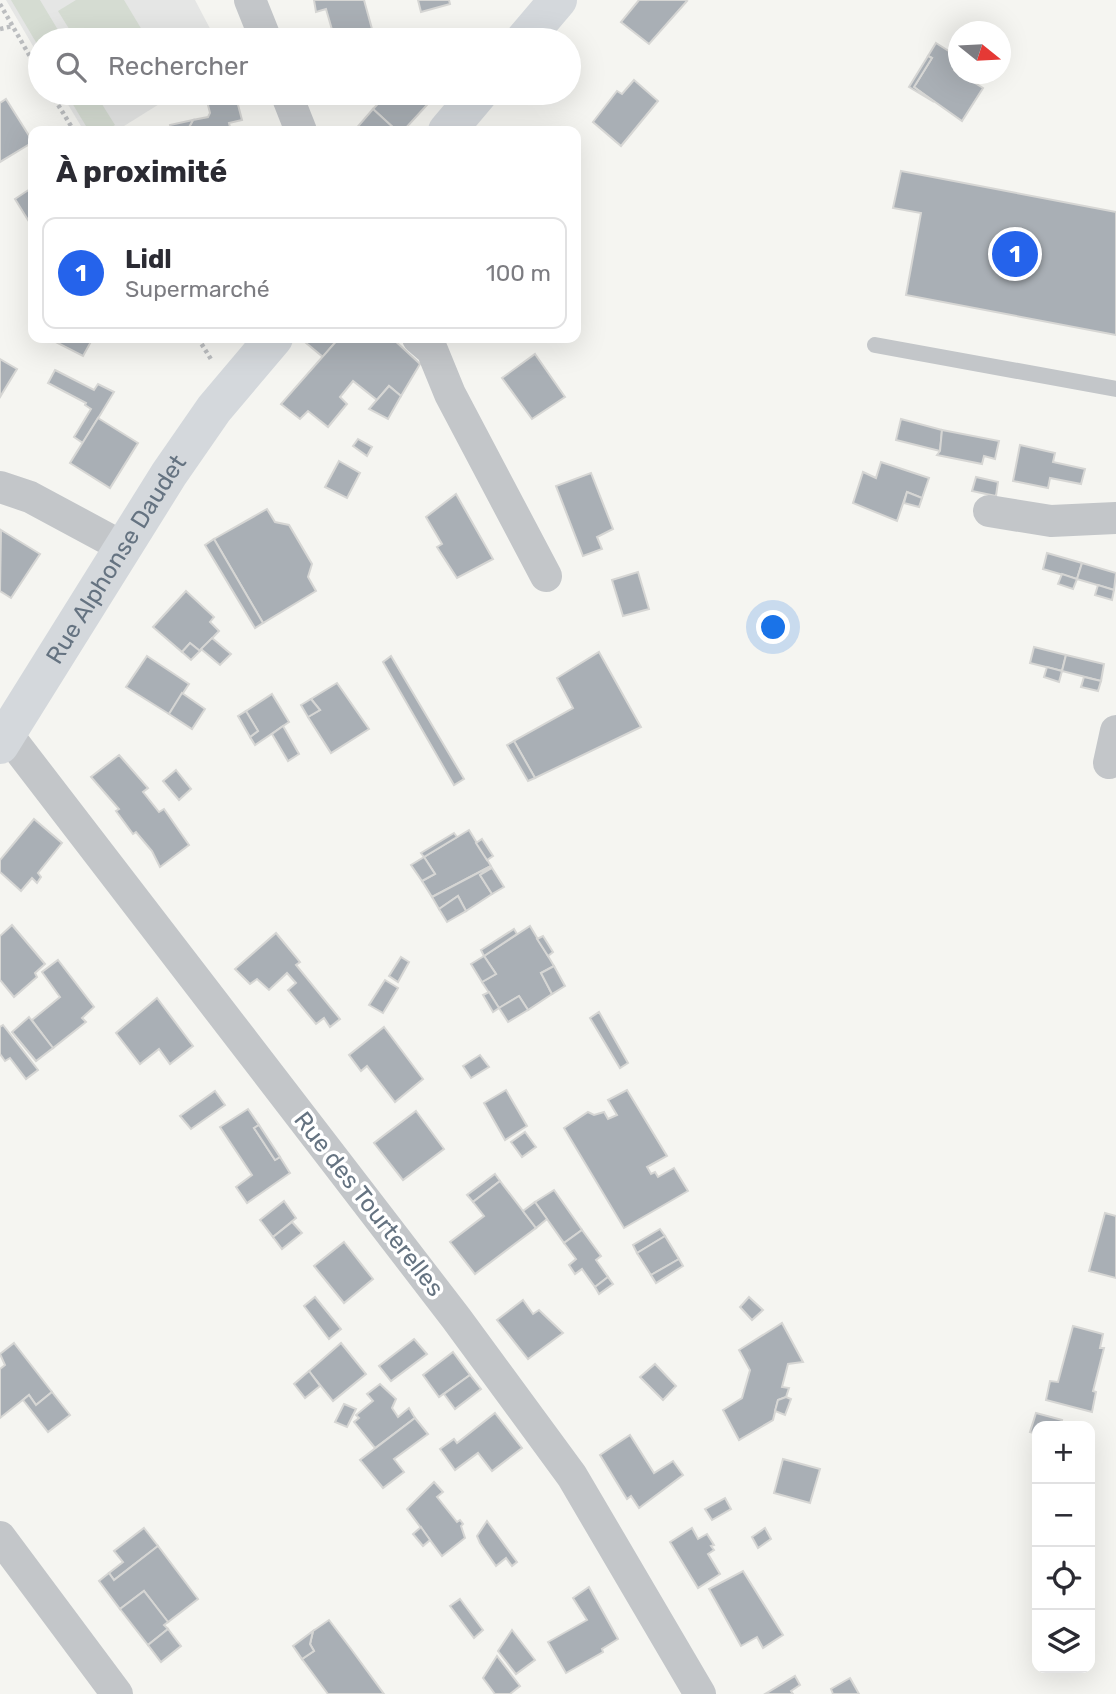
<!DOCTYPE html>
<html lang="fr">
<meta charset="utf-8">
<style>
:root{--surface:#fff;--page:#f7f7f7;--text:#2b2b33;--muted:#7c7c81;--line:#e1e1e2;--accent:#2563eb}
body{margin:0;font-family:Rubik,sans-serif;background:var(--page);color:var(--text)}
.controls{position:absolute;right:21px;bottom:21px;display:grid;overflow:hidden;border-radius:14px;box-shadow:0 7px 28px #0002}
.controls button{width:63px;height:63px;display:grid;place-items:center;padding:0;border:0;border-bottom:2px solid var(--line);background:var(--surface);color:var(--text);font:35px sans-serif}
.compass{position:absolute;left:948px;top:21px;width:63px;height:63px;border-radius:50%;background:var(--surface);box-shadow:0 7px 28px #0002;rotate:108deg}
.you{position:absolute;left:774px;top:628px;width:24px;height:24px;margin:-18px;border:5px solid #fff;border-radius:50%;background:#1a73e8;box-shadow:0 0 0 10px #1a73e833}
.badge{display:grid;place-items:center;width:46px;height:46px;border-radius:50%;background:var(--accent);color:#fff;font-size:23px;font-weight:700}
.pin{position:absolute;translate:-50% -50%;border:4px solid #fff;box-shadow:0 2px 7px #0006}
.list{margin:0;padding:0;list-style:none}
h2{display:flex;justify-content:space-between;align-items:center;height:91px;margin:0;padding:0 28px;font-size:30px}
h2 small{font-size:23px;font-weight:400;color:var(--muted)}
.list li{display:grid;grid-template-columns:46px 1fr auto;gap:21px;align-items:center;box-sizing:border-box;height:112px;margin:0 14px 14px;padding:0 14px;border:2px solid var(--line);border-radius:14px}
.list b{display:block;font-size:26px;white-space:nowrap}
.list p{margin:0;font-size:23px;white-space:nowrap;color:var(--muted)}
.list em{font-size:23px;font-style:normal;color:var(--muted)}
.icon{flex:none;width:38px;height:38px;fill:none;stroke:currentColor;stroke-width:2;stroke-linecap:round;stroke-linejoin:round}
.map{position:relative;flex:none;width:1116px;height:1694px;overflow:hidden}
.search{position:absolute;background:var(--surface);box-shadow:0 7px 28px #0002;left:28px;top:28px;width:553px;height:77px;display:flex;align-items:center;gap:18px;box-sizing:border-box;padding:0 24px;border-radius:38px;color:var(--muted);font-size:26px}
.panel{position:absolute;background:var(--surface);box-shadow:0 7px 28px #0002;left:28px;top:126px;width:553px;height:217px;border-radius:14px}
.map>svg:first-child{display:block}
</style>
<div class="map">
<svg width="1116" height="1694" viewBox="0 0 1116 1694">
<rect width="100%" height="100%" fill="#f5f5f1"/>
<g fill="#e5e6e5">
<path d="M6 0H195L216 40H40V58Z"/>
<path d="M61 93H177L116 131H84Z"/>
</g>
<g fill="#d5dcd2">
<path d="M11 0H40L64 40H40V49Z"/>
<path d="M76 0H124L148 40H76L58 11Z"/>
<path d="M66 93H95L115 125 104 131H89Z"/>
</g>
<g fill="#a9afb5" stroke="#d6d6d4" stroke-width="2">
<path d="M314 0H364L372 29 347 40H335L326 9 316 12Z"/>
<path d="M418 0H449L450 4 421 12Z"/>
<path d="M639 0H685L687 1 649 44 621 22Z"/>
<path d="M936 43 958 57 954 70 983 88 962 121 914 87 932 58 928 56Z"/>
<path d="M928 56 932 58 914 87 934 102 909 87Z"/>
<path d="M634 80 658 101 621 146 593 122 617 91 622 94Z"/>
<path d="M205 93H235L242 120 229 123 231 131H187L193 120 208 117 210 113Z"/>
<path d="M388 93H436L437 94 403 131H397L373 109Z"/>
<path d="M6 99 33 142 0 162V103Z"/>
<path d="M373 109 397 131H354Z"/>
<path d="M193 120 187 131H171L170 125Z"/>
<path d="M901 171 1116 212V335L906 295 921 213 893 208Z"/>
<path d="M33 187V228L15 199Z"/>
<path d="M48 338H93L83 356Z"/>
<path d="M308 338H339L323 357 305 342Z"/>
<path d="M339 338H392L420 364 401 396 389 386 377 400 353 381 340 397 347 404 328 427 308 411 300 419 281 404Z"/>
<path d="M535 354 565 397 532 419 502 378Z"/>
<path d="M0 359 17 369 0 397Z"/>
<path d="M55 370 94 390 98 384 114 392 83 443 74 437 91 409 85 405 86 403 48 383Z"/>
<path d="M389 386 401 396 388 419 369 409Z"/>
<path d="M98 418 138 443 110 488 70 463Z"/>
<path d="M901 419 942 430 940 451 896 440Z"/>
<path d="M942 430 999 441 995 459 984 456 982 464 937 455 940 451Z"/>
<path d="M358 439 372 447 367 456 353 446Z"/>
<path d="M1020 445 1055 453 1053 462 1085 469 1081 484 1050 478 1048 488 1013 481Z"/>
<path d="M339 461 360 473 347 498 325 487Z"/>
<path d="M881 462 929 478 922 498 907 492 897 521 853 503 863 472 876 478Z"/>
<path d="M591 473 613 529 597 537 602 549 583 556 556 486Z"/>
<path d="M976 477 998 482 996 496 972 491Z"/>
<path d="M907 492 922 498 919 507 904 503Z"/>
<path d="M456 494 493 559 457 578 437 547 442 544 426 517Z"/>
<path d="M267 509 275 522 289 525 312 564 308 577 316 591 263 623 214 539Z"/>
<path d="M1 530 40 554 11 598 0 591Z"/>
<path d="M214 539 263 623 255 628 205 545Z"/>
<path d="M1047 553 1082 563 1077 579 1043 569Z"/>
<path d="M1082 563 1116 573 1114 590 1077 579Z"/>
<path d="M638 572 649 609 623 616 612 580Z"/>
<path d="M1062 574 1077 579 1073 589 1058 584Z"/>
<path d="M1098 585 1114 590 1112 600 1095 595Z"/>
<path d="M186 591 214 617 210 622 219 631 200 651 190 643 182 652 153 627Z"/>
<path d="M212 638 231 654 220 665 201 649Z"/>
<path d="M190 643 200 651 191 660 182 652Z"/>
<path d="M1034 647 1066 655 1062 671 1030 663Z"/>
<path d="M599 652 641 727 535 778 514 741 573 708 557 678Z"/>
<path d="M1066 655 1104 664 1101 681 1062 671Z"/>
<path d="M147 656 189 684 169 714 126 687Z"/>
<path d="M391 656 464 779 454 785 383 662Z"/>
<path d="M1047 667 1062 671 1059 682 1044 677Z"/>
<path d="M1084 677 1101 681 1098 691 1081 687Z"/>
<path d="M337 683 369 729 331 753 308 717 320 710 311 699Z"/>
<path d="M182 693 205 709 192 729 169 714Z"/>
<path d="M272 694 289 722 255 745 250 737 258 731 246 711Z"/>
<path d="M311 699 320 710 308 717 301 705Z"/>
<path d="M246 711 258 731 250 737 238 716Z"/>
<path d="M283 726 299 754 288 761 272 734Z"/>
<path d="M514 741 535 778 528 781 507 745Z"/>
<path d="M119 755 148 788 143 792 159 812 164 809 189 845 160 867 152 851 136 832 133 834 116 811 119 809 91 777Z"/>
<path d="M176 770 191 789 179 800 163 781Z"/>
<path d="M34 819 62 843 38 873 41 877 37 883 32 878 21 891 0 872V860Z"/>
<path d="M469 830 491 866 432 897 422 881 435 874 424 857Z"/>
<path d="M454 833 457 837 424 857 421 853Z"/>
<path d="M482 839 493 856 487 860 476 843Z"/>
<path d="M424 857 435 874 422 881 411 865Z"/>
<path d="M491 866 480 875 492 894 466 911 458 896 439 909 432 897Z"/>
<path d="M492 868 504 887 492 894 480 875Z"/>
<path d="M458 896 466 911 447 922 439 909Z"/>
<path d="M12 925 45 964 35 973 37 977 14 997 0 980V936Z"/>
<path d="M530 926 554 966 541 973 552 994 528 1010 519 996 499 1008 482 982 496 974 484 956Z"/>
<path d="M514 929 517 934 484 956 481 950Z"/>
<path d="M276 933 300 962 296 965 340 1019 330 1027 324 1018 316 1024 288 990 296 983 287 973 269 990 257 979 250 984 235 969Z"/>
<path d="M543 936 553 952 548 956 537 939Z"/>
<path d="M484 956 496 974 482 982 471 964Z"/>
<path d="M401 957 409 962 398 982 389 976Z"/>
<path d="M58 960 94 1007 82 1018 86 1022 53 1048 32 1020 60 997 42 972Z"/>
<path d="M554 966 565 986 552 994 541 973Z"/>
<path d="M385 980 398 988 383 1013 369 1005Z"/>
<path d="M489 992 499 1008 493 1012 483 995Z"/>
<path d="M519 996 528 1010 508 1022 499 1008Z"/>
<path d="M157 998 193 1046 170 1064 159 1049 140 1064 116 1033Z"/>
<path d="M599 1012 628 1063 620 1068 590 1018Z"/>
<path d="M29 1017 53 1048 36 1061 12 1032Z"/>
<path d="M3 1025 38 1070 26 1079 10 1058 5 1061 0 1054V1027Z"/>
<path d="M384 1027 423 1079 395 1102 367 1066 361 1071 349 1055Z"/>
<path d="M480 1055 489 1067 471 1078 463 1066Z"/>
<path d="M506 1090 527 1126 505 1140 484 1103Z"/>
<path d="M627 1090 667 1156 647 1167 651 1174 655 1172 658 1177 674 1168 688 1191 624 1228 564 1128 588 1112 594 1115 604 1112 608 1119 617 1115 608 1100Z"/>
<path d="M215 1091 225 1105 191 1129 180 1116Z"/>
<path d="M248 1109 259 1125 254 1128 275 1160 280 1157 290 1173 247 1203 236 1187 252 1175 220 1127Z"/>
<path d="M416 1111 444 1149 403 1180 374 1143Z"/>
<path d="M259 1125 280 1157 275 1160 254 1128Z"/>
<path d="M525 1132 536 1147 522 1157 511 1142Z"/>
<path d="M495 1174 500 1181 473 1202 467 1195Z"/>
<path d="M500 1181 536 1228 475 1274 450 1242 484 1216 473 1202Z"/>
<path d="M554 1190 582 1230 564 1243 535 1202Z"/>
<path d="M284 1201 296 1218 273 1237 260 1220Z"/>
<path d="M535 1202 547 1219 536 1228 523 1211Z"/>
<path d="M1105 1213 1116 1216V1278L1089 1271Z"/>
<path d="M292 1222 302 1233 282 1249 273 1237Z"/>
<path d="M660 1229 665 1236 637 1253 633 1245Z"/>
<path d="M582 1230 601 1256 596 1260 608 1277 595 1287 582 1269 575 1274 569 1265 576 1259 564 1243Z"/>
<path d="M665 1236 679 1259 651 1275 637 1253Z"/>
<path d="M344 1242 373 1279 344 1303 314 1266Z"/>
<path d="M679 1259 683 1266 656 1283 651 1275Z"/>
<path d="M608 1277 613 1284 599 1294 595 1287Z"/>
<path d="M315 1297 341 1329 329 1339 304 1306Z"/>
<path d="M749 1297 763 1310 752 1320 740 1307Z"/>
<path d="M523 1300 533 1314 539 1310 563 1333 528 1359 497 1320Z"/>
<path d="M782 1323 803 1362 788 1364 782 1387 789 1388 786 1397 778 1400 773 1420 739 1440 723 1410 742 1398 750 1370 739 1350Z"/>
<path d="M1073 1326 1103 1334 1100 1348H1104L1093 1391 1096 1392 1092 1412 1046 1400 1050 1381 1058 1382Z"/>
<path d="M414 1339 427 1354 391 1381 379 1366Z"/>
<path d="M14 1343 52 1392 36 1405 29 1395 0 1418V1369L5 1365 0 1354Z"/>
<path d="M341 1343 366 1374 333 1401 309 1371Z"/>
<path d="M453 1352 470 1375 439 1397 423 1375Z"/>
<path d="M655 1364 676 1386 663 1400 640 1377Z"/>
<path d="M309 1371 320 1386 305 1398 294 1384Z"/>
<path d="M470 1375 481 1389 455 1409 444 1394Z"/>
<path d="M380 1384 396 1399 392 1408 398 1417 409 1408 415 1418 375 1448 354 1422 359 1418 356 1415 373 1401 367 1394Z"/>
<path d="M52 1392 70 1415 48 1432 23 1400 29 1395 36 1405Z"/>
<path d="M786 1397 791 1399 785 1415 775 1411 778 1400Z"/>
<path d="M344 1404 356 1409 347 1427 335 1422Z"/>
<path d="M495 1413 522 1448 492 1471 478 1453 455 1470 440 1449 454 1439 457 1443Z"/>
<path d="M1036 1413 1062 1420 1060 1426H1037V1434L1030 1432Z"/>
<path d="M415 1418 428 1434 394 1459 404 1472 383 1488 360 1460Z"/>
<path d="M630 1435 654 1473 673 1461 683 1475 639 1508 631 1496 627 1499 600 1455Z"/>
<path d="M783 1459 820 1469 810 1503 774 1493Z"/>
<path d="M434 1482 443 1492 437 1497 457 1522 460 1520 463 1524 461 1526 465 1538 442 1556 407 1509Z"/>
<path d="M725 1498 731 1509 712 1520 705 1509Z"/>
<path d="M487 1521 517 1562 512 1566 506 1558 496 1566 480 1543 477 1536Z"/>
<path d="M421 1527 430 1540 423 1546 413 1534Z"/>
<path d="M144 1528 158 1546 114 1580 109 1573 123 1562 114 1551Z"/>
<path d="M692 1528 698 1539 707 1534 714 1545 711 1546 714 1550 708 1554 720 1574 698 1588 670 1542Z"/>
<path d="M765 1528 771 1539 758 1548 752 1537Z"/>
<path d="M158 1546 198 1599 168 1622 144 1591 120 1609 99 1581 109 1573 114 1580Z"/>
<path d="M743 1571 783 1635 763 1648 757 1637 741 1646 709 1589Z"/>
<path d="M589 1587 618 1639 602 1649 603 1652 566 1673 548 1642 587 1620 573 1598Z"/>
<path d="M144 1591 168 1622 164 1625 168 1629 148 1645 120 1609Z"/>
<path d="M460 1599 483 1630 474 1638 450 1606Z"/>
<path d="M329 1620 351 1649 384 1694H328L302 1659 314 1651 310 1644 313 1631Z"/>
<path d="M168 1629 181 1646 161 1662 148 1645Z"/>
<path d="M512 1630 535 1660 516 1674 498 1651Z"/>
<path d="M313 1631 310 1644 314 1651 302 1659 293 1646Z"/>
<path d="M497 1656 520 1686 510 1694H495L483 1678Z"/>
<path d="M795 1676 800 1685 791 1691 793 1694H765Z"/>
<path d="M850 1678 859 1694H833L831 1689Z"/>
</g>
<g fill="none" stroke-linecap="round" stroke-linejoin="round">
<g stroke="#bcbec0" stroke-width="4.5" stroke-dasharray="3.5 3.5" stroke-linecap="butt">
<path d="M0 4 40 74"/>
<path d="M0 29 13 26"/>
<path d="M51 93 74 131"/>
<path d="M198 338 212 361"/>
</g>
<path stroke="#c3c6c9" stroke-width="16" d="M875 345 1116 389"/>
<g stroke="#c3c6c9" stroke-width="32">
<path d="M250 0 266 40"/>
<path d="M286 93 301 131"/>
<path d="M418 338 432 350 450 394 546 576"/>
<path d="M0 487 30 497 121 546"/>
<path d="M989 511 1051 521 1116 518"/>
<path d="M7 734 456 1318 572 1476 700 1694"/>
<path d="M1109 763 1116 731"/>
<path d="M0 1537 117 1694"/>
</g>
<g stroke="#d4d8dc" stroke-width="38">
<path d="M524 40 558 0"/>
<path d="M447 131 479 93"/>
<path id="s1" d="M0 745 169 474 214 409 274 338"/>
</g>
</g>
<g text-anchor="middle" stroke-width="7" stroke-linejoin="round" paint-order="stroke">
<g font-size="24" fill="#657381" stroke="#fff">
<text dy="8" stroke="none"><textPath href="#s1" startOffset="219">Rue Alphonse Daudet</textPath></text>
<text transform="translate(369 1204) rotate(52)" y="8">Rue des Tourterelles</text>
</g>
</g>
</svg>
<div class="controls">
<button>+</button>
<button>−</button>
<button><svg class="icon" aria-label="locate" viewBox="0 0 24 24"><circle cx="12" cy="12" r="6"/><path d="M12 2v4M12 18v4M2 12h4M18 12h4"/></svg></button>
<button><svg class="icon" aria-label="layers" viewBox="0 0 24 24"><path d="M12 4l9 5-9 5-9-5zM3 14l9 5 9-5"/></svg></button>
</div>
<svg class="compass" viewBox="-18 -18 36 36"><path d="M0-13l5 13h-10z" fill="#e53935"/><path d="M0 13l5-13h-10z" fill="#7c7c81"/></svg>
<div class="you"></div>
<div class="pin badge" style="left:1015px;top:254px">1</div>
<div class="search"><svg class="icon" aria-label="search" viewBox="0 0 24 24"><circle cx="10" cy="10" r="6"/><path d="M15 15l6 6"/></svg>Rechercher</div>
<section class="panel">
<h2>À proximité<small></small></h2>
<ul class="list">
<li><span class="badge">1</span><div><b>Lidl</b><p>Supermarché</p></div><em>100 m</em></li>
</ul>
</section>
</div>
